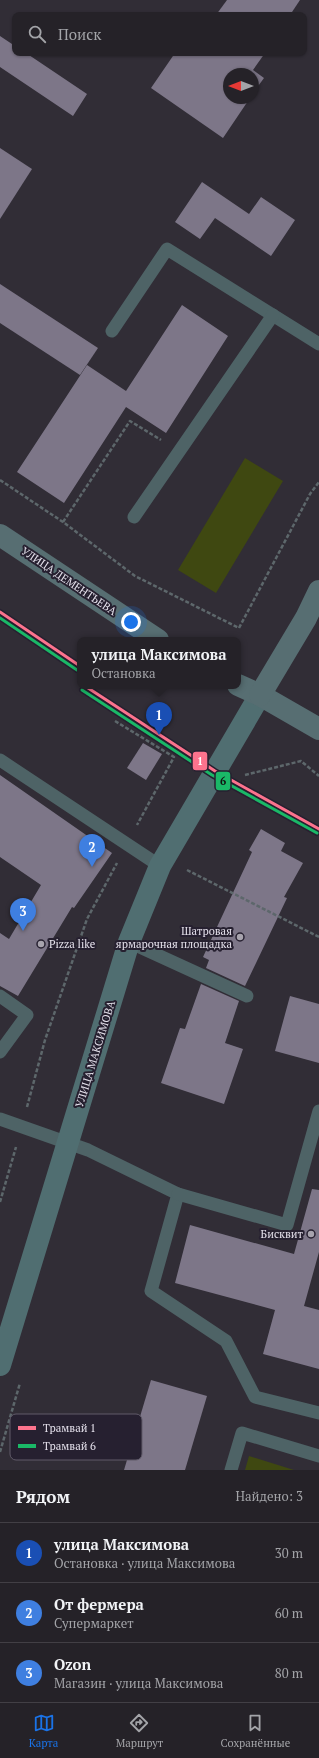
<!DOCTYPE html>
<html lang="ru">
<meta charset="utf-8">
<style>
:root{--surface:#252228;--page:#312f34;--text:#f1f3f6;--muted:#a3a4a8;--line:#423f45;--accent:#1a73e8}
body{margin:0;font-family:"PT Serif",serif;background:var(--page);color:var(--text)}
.compass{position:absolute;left:223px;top:68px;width:36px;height:36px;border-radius:50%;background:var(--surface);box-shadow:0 1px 3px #0004;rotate:270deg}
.you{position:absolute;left:131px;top:622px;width:14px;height:14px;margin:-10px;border:3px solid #fff;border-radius:50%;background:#1a73e8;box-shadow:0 0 0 6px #1a73e833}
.badge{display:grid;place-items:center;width:26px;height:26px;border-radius:50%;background:var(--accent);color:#fff;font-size:13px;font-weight:700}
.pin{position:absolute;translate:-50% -33px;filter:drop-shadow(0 1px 2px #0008)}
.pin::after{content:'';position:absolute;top:21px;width:14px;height:12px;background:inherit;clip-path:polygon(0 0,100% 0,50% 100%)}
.popup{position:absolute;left:77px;top:637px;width:164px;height:52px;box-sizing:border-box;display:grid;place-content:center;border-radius:8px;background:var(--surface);filter:drop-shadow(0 1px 3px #0005);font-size:13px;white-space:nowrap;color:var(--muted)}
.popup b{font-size:15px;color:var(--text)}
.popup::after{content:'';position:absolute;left:50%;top:100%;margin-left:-8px;border:8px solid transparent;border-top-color:var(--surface)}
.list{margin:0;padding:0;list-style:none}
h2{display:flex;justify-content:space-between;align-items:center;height:52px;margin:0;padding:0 16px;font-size:17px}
h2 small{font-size:13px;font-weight:400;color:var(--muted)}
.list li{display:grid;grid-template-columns:26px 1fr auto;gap:12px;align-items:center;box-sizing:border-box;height:60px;padding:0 16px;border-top:1px solid var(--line)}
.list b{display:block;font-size:15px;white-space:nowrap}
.list p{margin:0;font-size:13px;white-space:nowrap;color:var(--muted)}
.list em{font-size:13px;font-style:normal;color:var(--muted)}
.icon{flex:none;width:22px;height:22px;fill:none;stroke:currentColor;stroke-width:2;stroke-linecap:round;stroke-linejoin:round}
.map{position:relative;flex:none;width:319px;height:1470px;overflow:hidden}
.search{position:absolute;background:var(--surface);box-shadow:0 1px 3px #0004;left:12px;right:12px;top:12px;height:44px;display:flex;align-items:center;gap:10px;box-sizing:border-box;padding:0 14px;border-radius:8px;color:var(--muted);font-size:15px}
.sheet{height:232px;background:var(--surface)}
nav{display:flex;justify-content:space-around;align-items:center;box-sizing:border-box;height:56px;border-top:1px solid var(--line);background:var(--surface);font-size:11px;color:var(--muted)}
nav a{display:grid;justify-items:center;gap:2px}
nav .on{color:var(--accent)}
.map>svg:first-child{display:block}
</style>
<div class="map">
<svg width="319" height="1470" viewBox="0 0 319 1470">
<rect width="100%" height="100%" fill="#312d36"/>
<g fill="#3f4811">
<path d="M245 458 283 481 216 593 178 570Z"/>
<path d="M249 1456 294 1470H245Z"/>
</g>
<g fill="#7d7688">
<path d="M227 0H300L290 15H216Z"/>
<path d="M0 36 15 46V53H26L87 94 73 116 0 67Z"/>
<path d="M175 53H265L253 70 264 78 253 93V74H229V98H250L223 138 151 88Z"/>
<path d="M0 148 32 169 0 219Z"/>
<path d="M202 182 249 214 261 197 295 220 271 256 215 218 200 239 175 222Z"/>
<path d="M0 284 98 348 80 375 0 323Z"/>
<path d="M182 305 228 336 166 433 126 407 64 503 17 472 87 365 126 391Z"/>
<path d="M143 743 162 754 146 780 127 768Z"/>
<path d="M0 775 112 853 74 908 72 907 18 996 0 986V933L9 939 41 885 0 857Z"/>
<path d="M261 829 285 843 281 851 303 863 284 897 287 898 245 986 206 968 209 960 203 957 252 852 249 850Z"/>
<path d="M201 984 239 1001 225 1043 243 1049 224 1104 161 1083 180 1028 185 1029Z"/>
<path d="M290 996 319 1004V1063L275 1051Z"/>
<path d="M312 1189 319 1190V1252L304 1306 319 1310V1369L263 1354 275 1310 175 1283 190 1225 294 1254Z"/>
<path d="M151 1380 207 1396 185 1470H124Z"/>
</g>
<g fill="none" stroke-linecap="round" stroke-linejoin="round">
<g stroke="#5d676b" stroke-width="2.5" stroke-dasharray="4 2" stroke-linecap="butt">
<path d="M0 480 63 522 135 576 239 628 310 494 319 482"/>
<path d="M63 522 130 421 161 440"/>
<path d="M115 721 174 757 137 825"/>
<path d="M245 775 301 761 319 776"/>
<path d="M187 870 319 937"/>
<path d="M27 1107 45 1040 87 919 117 863"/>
<path d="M0 1202 16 1147"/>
<path d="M0 1452 20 1383"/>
</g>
<g stroke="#4e6366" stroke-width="13">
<path d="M112 331 167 249 319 344"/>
<path d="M134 517 273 315"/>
<path d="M0 760 160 866"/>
<path d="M129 942 247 996"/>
<path d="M0 996 27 1015 0 1052"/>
<path d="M0 1119 88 1150 178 1194 151 1291 226 1341 255 1397 319 1413"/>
<path d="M178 1194 287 1225 319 1111"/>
<path d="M231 1470 242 1433 319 1456"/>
</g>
<path stroke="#506e71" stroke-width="22" d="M0 1365 129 942 160 866 260 695"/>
<g stroke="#576e72" stroke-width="22">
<path d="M0 535 158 640"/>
<path d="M238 685 260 695 319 729"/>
<path d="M260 695 306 618 319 591"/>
</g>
<defs>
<g id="tram-1">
<path d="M0 612 80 666"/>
<path d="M85 686 215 771 319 829"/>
</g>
<g id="tram-2">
<path d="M0 618 77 670"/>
<path d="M82 690 212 775 317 833"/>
</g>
</defs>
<use href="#tram-1" stroke="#262030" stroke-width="6"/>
<use href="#tram-2" stroke="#262030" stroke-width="6"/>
<use href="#tram-1" stroke="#fc738d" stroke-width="3"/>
<use href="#tram-2" stroke="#1ab867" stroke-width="3"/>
</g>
<g fill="#a7a3ad" stroke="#262030" stroke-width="1.5">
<circle cx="240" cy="937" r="4"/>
<circle cx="41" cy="944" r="4"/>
<circle cx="311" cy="1234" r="4"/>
</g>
<g text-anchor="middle" stroke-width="4" stroke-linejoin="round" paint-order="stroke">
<g font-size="11" fill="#e6e2ed" stroke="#262030">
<text transform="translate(69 581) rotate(34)" y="4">УЛИЦА ДЕМЕНТЬЕВА</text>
<text transform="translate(95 1054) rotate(-73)" y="4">УЛИЦА МАКСИМОВА</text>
</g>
<g font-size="11" fill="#e6e2ed" stroke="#262030" text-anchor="end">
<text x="232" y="935">Шатровая<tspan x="232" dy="13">ярмарочная площадка</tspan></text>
<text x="49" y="948" text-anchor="start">Pizza like</text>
<text x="303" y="1238">Бисквит</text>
</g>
</g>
<rect x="10" y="1414" width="132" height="46" rx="6" fill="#262030" stroke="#605a69" stroke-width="1"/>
<rect x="18" y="1426" width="18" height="4" fill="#fc738d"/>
<rect x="18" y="1444" width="18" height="4" fill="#1ab867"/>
<g font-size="11" fill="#e6e2ed">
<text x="43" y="1432">Трамвай 1</text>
<text x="43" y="1450">Трамвай 6</text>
</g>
<g stroke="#262030" stroke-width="1.5">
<rect x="192" y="751" width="16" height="20" rx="4" fill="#fc738d"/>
<rect x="215" y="771" width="16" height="20" rx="4" fill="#1ab867"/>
</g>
<g font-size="11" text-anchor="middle" font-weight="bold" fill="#fff">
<text x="200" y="765">1</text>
</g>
<g font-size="11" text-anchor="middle" font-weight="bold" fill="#111">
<text x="223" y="785">6</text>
</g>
</svg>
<svg class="compass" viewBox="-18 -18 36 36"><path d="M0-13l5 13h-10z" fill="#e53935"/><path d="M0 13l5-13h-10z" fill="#a3a4a8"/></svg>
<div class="you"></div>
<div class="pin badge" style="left:159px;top:735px;background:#1a4fb4">1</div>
<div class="popup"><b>улица Максимова</b>Остановка</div>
<div class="pin badge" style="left:92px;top:867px;background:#3f7fe0">2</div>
<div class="pin badge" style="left:23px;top:931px;background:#3f7fe0">3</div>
<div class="search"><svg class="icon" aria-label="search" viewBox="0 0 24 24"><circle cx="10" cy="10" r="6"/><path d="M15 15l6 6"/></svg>Поиск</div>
</div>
<section class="sheet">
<h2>Рядом<small>Найдено: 3</small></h2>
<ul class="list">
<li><span class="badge" style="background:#1a4fb4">1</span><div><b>улица Максимова</b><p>Остановка · улица Максимова</p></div><em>30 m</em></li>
<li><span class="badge" style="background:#3f7fe0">2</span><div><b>От фермера</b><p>Супермаркет</p></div><em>60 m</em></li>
<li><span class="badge" style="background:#3f7fe0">3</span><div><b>Ozon</b><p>Магазин · улица Максимова</p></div><em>80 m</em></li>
</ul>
</section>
<nav>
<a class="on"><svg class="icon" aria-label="map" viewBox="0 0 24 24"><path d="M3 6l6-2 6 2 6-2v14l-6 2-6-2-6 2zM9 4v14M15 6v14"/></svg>Карта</a>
<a><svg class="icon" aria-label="directions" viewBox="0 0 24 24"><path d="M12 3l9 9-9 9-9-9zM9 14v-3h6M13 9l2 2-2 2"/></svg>Маршрут</a>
<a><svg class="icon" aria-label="saved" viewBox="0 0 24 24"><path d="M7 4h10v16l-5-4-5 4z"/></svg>Сохранённые</a>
</nav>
